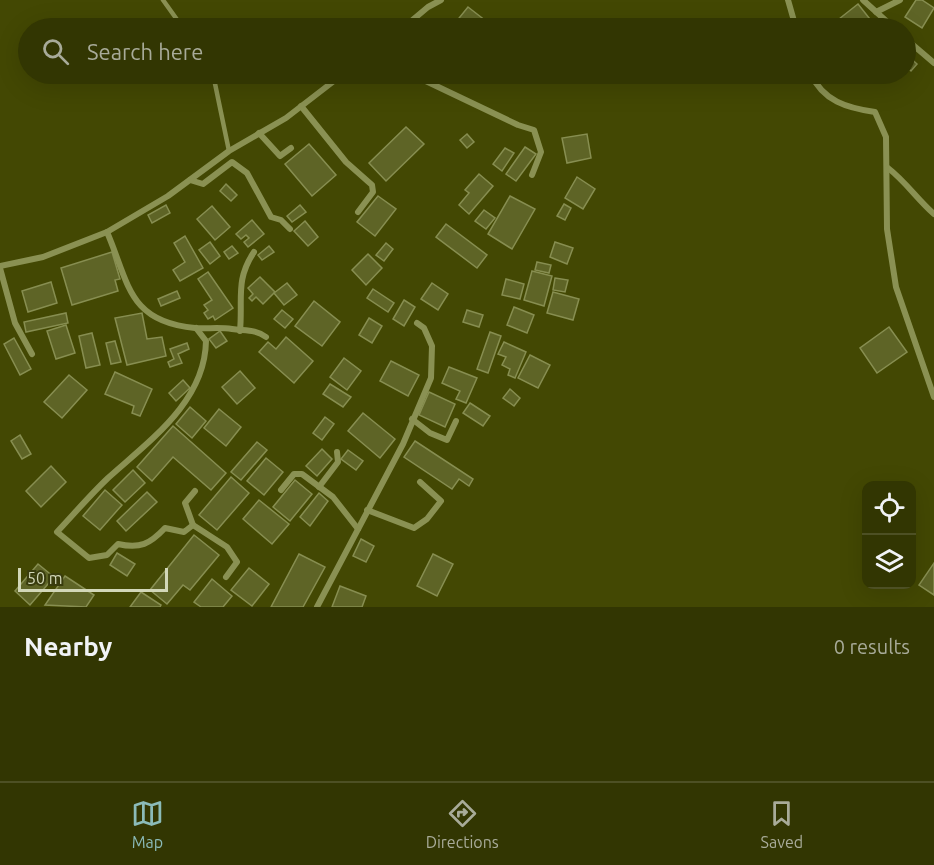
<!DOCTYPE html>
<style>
:root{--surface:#323602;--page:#3d4111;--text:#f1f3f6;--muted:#a8ab99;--line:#4d5024;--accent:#8bbbb9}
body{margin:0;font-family:Ubuntu,sans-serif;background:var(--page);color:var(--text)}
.controls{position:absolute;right:18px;bottom:18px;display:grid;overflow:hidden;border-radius:12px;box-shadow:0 6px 24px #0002}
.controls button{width:54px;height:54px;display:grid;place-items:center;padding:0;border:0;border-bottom:2px solid var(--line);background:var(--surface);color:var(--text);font:30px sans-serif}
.scale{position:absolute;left:18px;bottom:15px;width:150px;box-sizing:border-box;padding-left:6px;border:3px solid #d2d7b8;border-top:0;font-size:16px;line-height:21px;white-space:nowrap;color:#d2d7b8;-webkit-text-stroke:4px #393c0d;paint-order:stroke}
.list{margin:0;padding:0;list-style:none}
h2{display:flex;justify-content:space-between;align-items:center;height:78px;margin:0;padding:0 24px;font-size:26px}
h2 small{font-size:20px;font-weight:400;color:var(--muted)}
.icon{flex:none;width:33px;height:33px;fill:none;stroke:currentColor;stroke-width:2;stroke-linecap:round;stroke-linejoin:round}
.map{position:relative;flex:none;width:934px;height:607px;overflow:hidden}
.search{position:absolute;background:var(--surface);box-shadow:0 6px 24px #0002;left:18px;right:18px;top:18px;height:66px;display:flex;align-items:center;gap:15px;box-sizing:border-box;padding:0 21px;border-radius:33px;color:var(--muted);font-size:22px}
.sheet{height:174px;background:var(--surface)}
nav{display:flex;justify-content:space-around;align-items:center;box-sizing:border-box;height:84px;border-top:2px solid var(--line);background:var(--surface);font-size:16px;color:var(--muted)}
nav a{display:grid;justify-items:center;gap:3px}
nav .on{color:var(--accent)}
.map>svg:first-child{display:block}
</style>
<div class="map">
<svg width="934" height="607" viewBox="0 0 934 607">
<rect width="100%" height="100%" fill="#434803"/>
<g fill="#5e6426" stroke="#878e51" stroke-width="1.5">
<path d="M916 0H922L934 8 922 28 905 17Z"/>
<path d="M858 4 877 28H847L839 19Z"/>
<path d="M468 7 495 28H451Z"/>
<path d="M906 54 917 64 911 71 906 66Z"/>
<path d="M406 127 424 144 386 181 369 163Z"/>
<path d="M467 134 474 142 467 148 460 140Z"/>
<path d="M587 134 591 158 567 163 562 138Z"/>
<path d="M309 144 336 175 312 196 285 164Z"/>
<path d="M525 147 536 154 516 181 506 174Z"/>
<path d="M505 148 514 153 502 171 493 164Z"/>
<path d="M479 174 493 186 469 214 459 205 469 193 465 190Z"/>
<path d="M577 177 595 189 583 209 565 198Z"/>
<path d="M226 184 237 195 231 201 220 191Z"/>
<path d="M378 196 396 209 375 236 357 222Z"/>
<path d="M510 196 535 209 512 249 488 234Z"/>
<path d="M564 204 571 208 565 220 557 216Z"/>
<path d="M166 205 170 213 152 223 148 215Z"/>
<path d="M300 205 306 212 292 222 287 216Z"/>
<path d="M212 206 230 227 215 240 197 219Z"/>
<path d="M484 210 495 218 486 229 475 221Z"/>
<path d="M252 220 264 234 248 247 244 242 249 238 246 235 241 239 236 234Z"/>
<path d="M305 221 318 237 308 246 294 231Z"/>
<path d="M446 224 487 255 477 268 436 237Z"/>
<path d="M185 236 203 268 180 281 173 270 185 262 174 243Z"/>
<path d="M210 242 220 256 210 264 199 250Z"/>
<path d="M555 242 573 248 567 264 550 257Z"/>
<path d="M386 243 393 249 384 261 376 255Z"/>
<path d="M232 246 238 253 229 259 224 252Z"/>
<path d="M269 246 274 252 262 260 258 255Z"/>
<path d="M112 252 120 279 115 280 118 291 72 305 61 268Z"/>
<path d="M368 254 382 268 366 285 352 270Z"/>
<path d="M537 262 551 265 549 273 535 270Z"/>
<path d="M532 271 552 276 544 306 524 300Z"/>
<path d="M208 272 233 308 215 320 213 316 208 319 204 313 208 310 204 305 212 300 198 279Z"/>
<path d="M260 277 275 292 263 304 256 297 252 301 249 298 253 294 248 288Z"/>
<path d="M555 278 568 280 565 292 553 290Z"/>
<path d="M506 279 524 284 520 299 502 295Z"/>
<path d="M51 282 57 303 28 312 22 291Z"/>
<path d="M287 283 297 295 284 305 274 293Z"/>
<path d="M432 283 448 294 438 310 421 299Z"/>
<path d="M373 289 394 303 388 312 367 298Z"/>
<path d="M177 291 180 298 161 306 158 299Z"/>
<path d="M553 292 579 299 573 320 547 313Z"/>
<path d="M404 300 415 307 404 326 393 319Z"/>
<path d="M314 301 340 322 322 346 295 326Z"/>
<path d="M514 307 534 315 527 333 507 325Z"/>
<path d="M282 310 293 319 285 328 274 319Z"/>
<path d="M467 310 483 315 479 327 463 322Z"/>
<path d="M66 313 68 323 26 332 24 322Z"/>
<path d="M142 313 147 339 162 337 166 356 127 365 115 318Z"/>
<path d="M369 318 382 326 372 343 359 335Z"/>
<path d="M66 325 75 353 56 359 47 331Z"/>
<path d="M889 327 907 352 877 373 860 348Z"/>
<path d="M220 331 227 341 216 348 209 339Z"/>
<path d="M490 332 501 336 488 373 477 369Z"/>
<path d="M92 333 100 365 86 368 79 336Z"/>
<path d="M286 337 313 361 294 383 259 352 268 342 276 349Z"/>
<path d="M14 338 31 369 20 375 4 344Z"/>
<path d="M115 341 121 362 111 364 106 343Z"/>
<path d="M504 342 526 352 515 378 508 375 510 369 502 365 506 357 498 354Z"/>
<path d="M187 343 189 349 178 354 182 363 170 367 168 362 174 359 170 349Z"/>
<path d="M530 355 550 365 538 388 518 378Z"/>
<path d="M344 358 361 371 347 390 330 377Z"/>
<path d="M391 361 419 375 408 396 380 381Z"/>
<path d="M449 367 477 378 466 403 456 399 460 391 442 383Z"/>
<path d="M240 371 255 388 237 404 222 387Z"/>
<path d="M115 372 152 389 140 416 132 413 134 406 105 394Z"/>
<path d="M69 375 87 390 62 418 44 402Z"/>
<path d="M183 380 190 388 176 401 169 393Z"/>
<path d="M330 384 351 397 343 407 323 394Z"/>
<path d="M510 389 520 398 514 406 503 398Z"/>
<path d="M429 392 455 404 445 427 419 415Z"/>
<path d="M470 403 490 416 483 426 463 413Z"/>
<path d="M190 407 206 421 192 438 176 424Z"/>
<path d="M219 409 241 427 226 446 204 428Z"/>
<path d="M363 413 395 439 380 458 348 431Z"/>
<path d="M325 417 334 424 322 440 313 433Z"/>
<path d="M173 426 226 473 211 490 173 457 152 481 137 467Z"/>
<path d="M20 435 31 454 22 459 11 441Z"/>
<path d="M415 441 473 479 469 486 459 479 452 489 404 457Z"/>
<path d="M257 442 267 450 241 480 231 472Z"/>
<path d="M322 449 332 459 317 476 306 466Z"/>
<path d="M348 450 363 461 356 470 341 459Z"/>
<path d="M266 458 283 472 264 495 247 481Z"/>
<path d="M51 466 66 482 41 507 26 491Z"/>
<path d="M133 470 145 483 125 502 113 490Z"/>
<path d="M231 477 249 493 217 530 199 515Z"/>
<path d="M295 480 312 494 290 521 273 507Z"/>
<path d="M105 490 122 505 100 530 83 516Z"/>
<path d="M147 492 157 502 126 531 117 521Z"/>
<path d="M319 493 328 501 310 526 300 517Z"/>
<path d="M259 500 289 524 272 544 243 519Z"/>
<path d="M194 535 219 555 190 590 183 585 167 604 150 590Z"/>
<path d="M361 539 374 546 366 562 353 556Z"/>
<path d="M117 553 135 564 127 576 110 565Z"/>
<path d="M299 554 325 567 303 607H271Z"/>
<path d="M433 554 453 564 437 596 417 586Z"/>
<path d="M934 563V595L919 585Z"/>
<path d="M38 564 54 577 30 605 15 591Z"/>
<path d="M249 568 269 584 252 606 231 590Z"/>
<path d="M65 576 94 595 86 607 45 605Z"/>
<path d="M212 579 232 596 223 607H201L194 602Z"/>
<path d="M340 586 366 596 362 607H332Z"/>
<path d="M141 592 161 605 160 607H130Z"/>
</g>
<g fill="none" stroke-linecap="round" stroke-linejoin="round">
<g stroke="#8a9153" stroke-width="4.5">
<path d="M163 0 183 28"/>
<path d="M213 74 229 151"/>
</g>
<g stroke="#8a9153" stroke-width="6">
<path d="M788 0 796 28"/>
<path d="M863 0 894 28"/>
<path d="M876 12 900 0"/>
<path d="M403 28 428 7 441 0"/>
<path d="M906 39 934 63"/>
<path d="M411 74 518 125 534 130 541 152 532 175"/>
<path d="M811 74C823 101 847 108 875 112L886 137 887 229 896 287 934 397"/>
<path d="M301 106 346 162 372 185 373 192 358 212"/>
<path d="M259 133 280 156 291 148"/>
<path d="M888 168C906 182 917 199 934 214"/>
<path d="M190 180 203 184 232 162 247 173 271 217 281 220 290 229"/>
<path d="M107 232C129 283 128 322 195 328 207 329 219 327 232 329 244 331 256 329 266 337"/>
<path d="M0 266 43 257 107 232 168 196 229 151 286 118 343 74"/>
<path d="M0 268 15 323 32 354"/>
<path d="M196 328 206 341C205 402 149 441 108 478 90 495 74 514 57 532L89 558 107 555 118 544C140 549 150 544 165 528L184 532 193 525 227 547 237 562 226 577"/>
<path d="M240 331C243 299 235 280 254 252"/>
<path d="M412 419 430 433 447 440 456 421"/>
<path d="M319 487 338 462 337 452"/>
<path d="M281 490 294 474H302L333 497 358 529"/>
<path d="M367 510 414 528 427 519 441 501 420 482"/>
<path d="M193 525 185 503 195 491"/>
<path d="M317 607 403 444 431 378 432 346 424 328 417 323"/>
</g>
</g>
</svg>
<div class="controls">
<button><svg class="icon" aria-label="locate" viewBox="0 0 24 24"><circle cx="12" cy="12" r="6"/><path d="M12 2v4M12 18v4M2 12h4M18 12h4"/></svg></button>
<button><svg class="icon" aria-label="layers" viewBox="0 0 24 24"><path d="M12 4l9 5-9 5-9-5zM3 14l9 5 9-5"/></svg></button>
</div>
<div class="scale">50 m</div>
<div class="search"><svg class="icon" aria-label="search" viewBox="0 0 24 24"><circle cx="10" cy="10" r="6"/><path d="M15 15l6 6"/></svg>Search here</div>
</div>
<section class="sheet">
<h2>Nearby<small>0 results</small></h2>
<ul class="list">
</ul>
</section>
<nav>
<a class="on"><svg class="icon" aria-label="map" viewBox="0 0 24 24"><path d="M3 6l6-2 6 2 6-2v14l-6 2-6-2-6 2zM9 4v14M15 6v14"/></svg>Map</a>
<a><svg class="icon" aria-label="directions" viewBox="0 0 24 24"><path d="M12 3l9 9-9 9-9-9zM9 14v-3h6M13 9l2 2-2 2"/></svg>Directions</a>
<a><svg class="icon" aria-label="saved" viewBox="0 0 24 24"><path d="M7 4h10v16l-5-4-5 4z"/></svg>Saved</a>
</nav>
